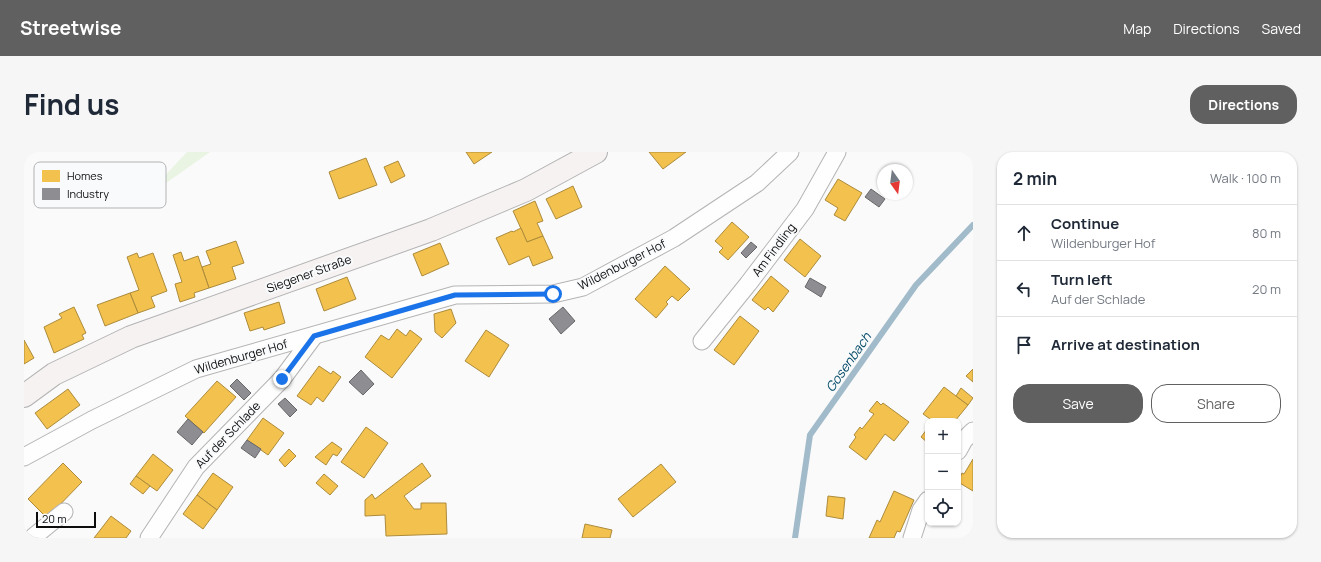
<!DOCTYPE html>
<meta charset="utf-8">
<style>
:root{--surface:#fff;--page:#f6f6f7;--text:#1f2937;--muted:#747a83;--line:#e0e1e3;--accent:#606061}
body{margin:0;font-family:Manrope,sans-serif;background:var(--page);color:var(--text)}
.controls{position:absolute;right:12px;bottom:12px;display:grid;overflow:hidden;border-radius:8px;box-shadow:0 1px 3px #0004}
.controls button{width:36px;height:36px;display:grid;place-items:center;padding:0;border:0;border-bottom:1px solid var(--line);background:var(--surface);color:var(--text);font:20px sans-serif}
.compass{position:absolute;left:853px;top:12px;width:36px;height:36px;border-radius:50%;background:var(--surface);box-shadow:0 1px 3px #0004;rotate:166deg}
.scale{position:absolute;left:12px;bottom:10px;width:60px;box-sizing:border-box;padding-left:4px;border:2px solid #0d0d0e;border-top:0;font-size:11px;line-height:14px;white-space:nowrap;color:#0d0d0e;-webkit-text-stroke:3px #f9fafb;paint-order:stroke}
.stop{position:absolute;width:12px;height:12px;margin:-9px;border:3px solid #1a73e8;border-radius:50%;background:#fff}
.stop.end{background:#1a73e8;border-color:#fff;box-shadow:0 1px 4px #0008}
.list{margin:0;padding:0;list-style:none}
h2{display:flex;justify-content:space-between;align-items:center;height:52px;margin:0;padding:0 16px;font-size:17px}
h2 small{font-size:13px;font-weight:400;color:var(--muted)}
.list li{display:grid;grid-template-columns:26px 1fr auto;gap:12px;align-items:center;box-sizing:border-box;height:56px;padding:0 16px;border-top:1px solid var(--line)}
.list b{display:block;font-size:15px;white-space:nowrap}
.list p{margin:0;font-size:13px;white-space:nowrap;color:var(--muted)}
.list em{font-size:13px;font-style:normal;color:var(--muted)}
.actions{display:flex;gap:8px;padding:12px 16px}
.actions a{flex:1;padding:9px 0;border:1px solid var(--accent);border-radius:16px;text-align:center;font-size:14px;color:var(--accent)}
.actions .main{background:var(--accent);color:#fff}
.icon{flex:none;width:22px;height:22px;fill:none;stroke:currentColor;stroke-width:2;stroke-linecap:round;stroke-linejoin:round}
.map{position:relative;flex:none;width:949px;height:386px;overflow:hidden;border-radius:16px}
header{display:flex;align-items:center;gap:24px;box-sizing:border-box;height:56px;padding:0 20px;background:var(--accent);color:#fff}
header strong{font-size:19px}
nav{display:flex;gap:22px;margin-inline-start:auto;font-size:14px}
.intro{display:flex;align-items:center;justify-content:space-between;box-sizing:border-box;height:96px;padding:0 24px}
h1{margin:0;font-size:28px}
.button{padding:10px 18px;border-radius:16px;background:var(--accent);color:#fff;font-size:14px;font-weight:700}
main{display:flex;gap:24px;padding:0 24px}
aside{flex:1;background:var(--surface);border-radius:16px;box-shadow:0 1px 3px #0004}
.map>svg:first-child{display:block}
</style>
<header>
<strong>Streetwise</strong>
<nav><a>Map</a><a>Directions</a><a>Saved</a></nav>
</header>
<div class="intro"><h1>Find us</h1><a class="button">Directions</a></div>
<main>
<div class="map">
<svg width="949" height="386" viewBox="0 0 949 386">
<rect width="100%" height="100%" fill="#fafafa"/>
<path fill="#e9f4e3" d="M163 0H186L118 48Z"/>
<g fill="#f2c14e" stroke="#ad8b3b">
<path d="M442 0H468L450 12Z"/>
<path d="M625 0H662L639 17Z"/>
<path d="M342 6 353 33 315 47 305 20Z"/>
<path d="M374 9 381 24 367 31 360 15Z"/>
<path d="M814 27 838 41 821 69 810 63 814 56 801 48Z"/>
<path d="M549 34 558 55 532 67 522 47Z"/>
<path d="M511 49 519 69 513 71 519 84 503 90 489 59Z"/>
<path d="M708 70 725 85 704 108 695 100 699 96 691 89Z"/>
<path d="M497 76 503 90 519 84 529 106 509 114 505 104 485 113 472 86 488 79 489 80Z"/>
<path d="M776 87 797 104 781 125 760 108Z"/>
<path d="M212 89 220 111 208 115 212 127 185 136 178 115 187 112 182 99Z"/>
<path d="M416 91 425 112 398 124 389 102Z"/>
<path d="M157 100 160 109 174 104 185 136 170 141 171 145 156 150 151 132 158 130 149 103Z"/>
<path d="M113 101 115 106 129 101 143 139 127 145 131 155 114 161 106 141 115 138 103 105Z"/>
<path d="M641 114 666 137 654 149 648 144 642 150 644 152 632 166 611 147Z"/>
<path d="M747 124 765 139 749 160 744 155 741 158 728 148Z"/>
<path d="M323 125 332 147 300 159 292 137Z"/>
<path d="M106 141 114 161 81 174 73 153Z"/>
<path d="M255 150 261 171 240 178 239 175 226 179 220 161Z"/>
<path d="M50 155 62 181 58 183 60 187 30 201 20 175 38 166 35 162Z"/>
<path d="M427 157 432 171 418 186 411 180 410 162Z"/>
<path d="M716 164 735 179 710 213 690 198Z"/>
<path d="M373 177 382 184 386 178 398 187 368 226 341 205 357 183 365 188Z"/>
<path d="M462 178 485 193 465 225 441 209Z"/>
<path d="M0 188 10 206 0 212Z"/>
<path d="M295 214 307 222 309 219 317 225 299 250 293 245 287 253 273 244Z"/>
<path d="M949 217V230L942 224Z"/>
<path d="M193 229 212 245 180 281 161 264Z"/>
<path d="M920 235 944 253 931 269H909L899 262Z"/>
<path d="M937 236 949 246 944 253 932 244Z"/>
<path d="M44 237 56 253 23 277 11 261Z"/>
<path d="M853 249 857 253 859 251 885 270 870 289 861 282 842 308 825 295 832 285 830 283 836 275 838 277 850 262 845 259Z"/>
<path d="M239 266 260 281 244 303 223 288Z"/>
<path d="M342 275 364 291 340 326 317 310Z"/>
<path d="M903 277H904V291L897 285Z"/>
<path d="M308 290 318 297 313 304 309 302 302 313 291 305Z"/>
<path d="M265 297 272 304 261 315 255 308Z"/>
<path d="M129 302 149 318 133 339 112 324Z"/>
<path d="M949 307V339L934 330 938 321 940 322Z"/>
<path d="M39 311 58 330 23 366 4 347Z"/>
<path d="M398 311 407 324 380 344 390 357H397V351H422L423 382 362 384 361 363 341 364V348L348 342 351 347Z"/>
<path d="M637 312 652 330 609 365 594 347Z"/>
<path d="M189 321 209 335 193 358 173 343Z"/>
<path d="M300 322 314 334 306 343 292 331Z"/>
<path d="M112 324 126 334 119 342 106 332Z"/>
<path d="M870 339 890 348 876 380 873 379 870 386H845L853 368 856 370Z"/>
<path d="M173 343 193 358 179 377 159 362Z"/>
<path d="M804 344 821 346 819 367 802 364Z"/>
<path d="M87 364 107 379 102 386H70Z"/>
<path d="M561 372 588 378 586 386H558Z"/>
</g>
<g fill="#8d8d92" stroke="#67676a">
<path d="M847 37 861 47 855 55 841 45Z"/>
<path d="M727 90 733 95 722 106 717 101Z"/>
<path d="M786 126 802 135 797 145 781 135Z"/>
<path d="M539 155 551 169 537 182 525 167Z"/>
<path d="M337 218 350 232 339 243 325 230Z"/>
<path d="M213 227 227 241 220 248 206 234Z"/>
<path d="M261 246 273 258 266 265 254 252Z"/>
<path d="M164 267 179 280 168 293 153 280Z"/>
<path d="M223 288 237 297 231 306 217 296Z"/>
</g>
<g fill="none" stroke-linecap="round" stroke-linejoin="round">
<path stroke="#a2bbca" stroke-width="6" d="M771 386 786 283 892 133 949 73"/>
<defs>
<g id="street">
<path d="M678 189 724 132 781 57 813 0"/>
<path d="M934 299 940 288 949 279"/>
<path d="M0 305 68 268 172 217 431 143 529 142 559 135 650 86 733 31 766 0"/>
<path d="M8 386 40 360"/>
<path d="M125 386 172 315 258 227 290 184"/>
<path d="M888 386 897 358 904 348"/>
</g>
<path id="secondary" d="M0 244 30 222 107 185 407 78 502 38 572 0"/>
</defs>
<use href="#street" stroke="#b4b4b4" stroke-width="19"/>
<use href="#secondary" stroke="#b4b4b4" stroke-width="24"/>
<use href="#street" stroke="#fefefe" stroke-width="17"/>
<use href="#secondary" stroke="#f6f2f1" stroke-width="22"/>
</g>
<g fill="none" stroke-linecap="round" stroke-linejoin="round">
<path stroke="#1a73e8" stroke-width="5" d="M258 227 290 184 431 143 529 142"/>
</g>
<g text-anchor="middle" stroke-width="4" stroke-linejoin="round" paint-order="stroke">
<g font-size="12" fill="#0d0d0e" stroke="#f9fafb">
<text transform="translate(750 98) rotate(-53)" y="4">Am Findling</text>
<text transform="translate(598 113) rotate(-27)" y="4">Wildenburger Hof</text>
<text transform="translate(285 122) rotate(-20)" y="4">Siegener Straße</text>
<text transform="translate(217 205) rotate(-16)" y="4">Wildenburger Hof</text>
<text transform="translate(204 283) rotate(-46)" y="4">Auf der Schlade</text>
</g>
<g font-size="13" font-style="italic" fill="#004866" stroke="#f9fafb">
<text transform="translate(824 210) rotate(-55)" y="5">Gosenbach</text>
</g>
</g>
<rect x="10" y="10" width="132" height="46" rx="6" fill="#f9fafb" stroke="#b2b3b4" stroke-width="1"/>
<rect x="18" y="18" width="18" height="12" fill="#f2c14e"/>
<rect x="18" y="36" width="18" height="12" fill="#8d8d92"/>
<g font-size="11" fill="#0d0d0e">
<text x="43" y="28">Homes</text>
<text x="43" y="46">Industry</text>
</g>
</svg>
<div class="controls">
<button>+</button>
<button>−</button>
<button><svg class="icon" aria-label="locate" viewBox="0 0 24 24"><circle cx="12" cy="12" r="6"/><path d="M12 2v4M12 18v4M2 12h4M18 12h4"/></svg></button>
</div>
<svg class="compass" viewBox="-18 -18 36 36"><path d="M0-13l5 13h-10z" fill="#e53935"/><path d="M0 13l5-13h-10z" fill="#747a83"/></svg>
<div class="scale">20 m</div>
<div class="stop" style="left:529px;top:142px"></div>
<div class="stop end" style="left:258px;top:227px"></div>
</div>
<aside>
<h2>2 min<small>Walk · 100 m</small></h2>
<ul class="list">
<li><svg class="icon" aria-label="ahead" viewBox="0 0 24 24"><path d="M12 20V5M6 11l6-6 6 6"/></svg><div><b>Continue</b><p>Wildenburger Hof</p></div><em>80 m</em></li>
<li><svg class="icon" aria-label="left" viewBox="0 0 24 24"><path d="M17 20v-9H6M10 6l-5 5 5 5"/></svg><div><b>Turn left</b><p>Auf der Schlade</p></div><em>20 m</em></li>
<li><svg class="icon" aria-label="arrive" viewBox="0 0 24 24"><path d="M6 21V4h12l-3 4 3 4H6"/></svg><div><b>Arrive at destination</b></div></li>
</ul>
<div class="actions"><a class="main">Save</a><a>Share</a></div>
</aside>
</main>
